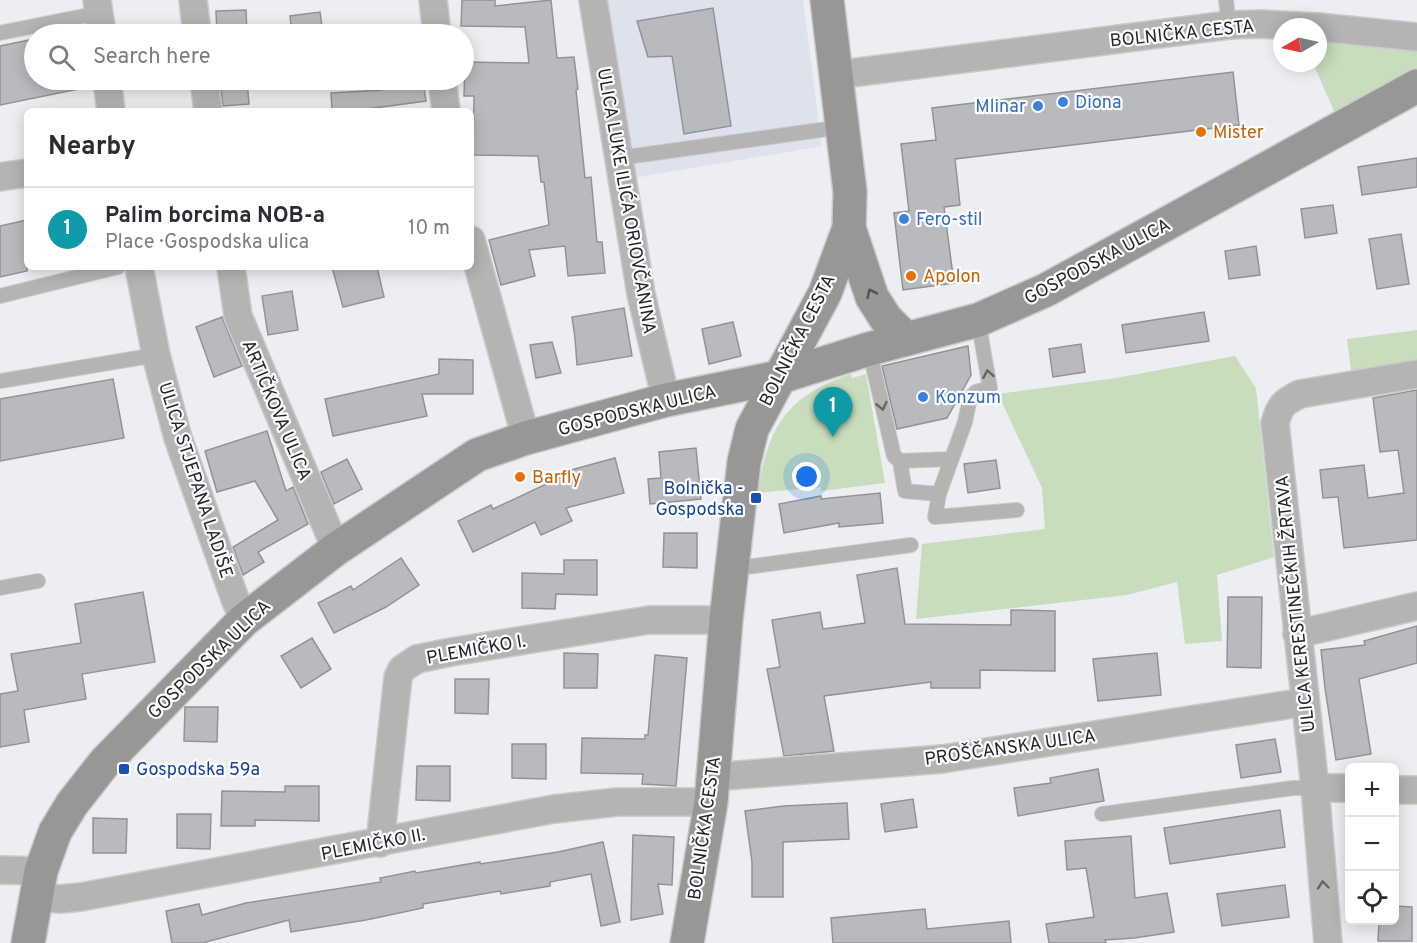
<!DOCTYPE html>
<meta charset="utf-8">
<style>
:root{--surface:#fff;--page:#f2f2f3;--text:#2b2b33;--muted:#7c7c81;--line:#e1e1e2;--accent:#178caf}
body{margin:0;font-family:Overpass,sans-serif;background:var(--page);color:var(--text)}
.controls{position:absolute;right:18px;bottom:18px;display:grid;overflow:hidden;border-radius:9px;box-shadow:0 3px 15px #0003}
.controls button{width:54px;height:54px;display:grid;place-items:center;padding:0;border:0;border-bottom:2px solid var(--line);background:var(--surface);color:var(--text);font:30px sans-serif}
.compass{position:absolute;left:1273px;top:18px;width:54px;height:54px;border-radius:50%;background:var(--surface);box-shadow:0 3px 15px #0003;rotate:261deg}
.you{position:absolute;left:807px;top:477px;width:21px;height:21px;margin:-15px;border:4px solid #fff;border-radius:50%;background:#1a73e8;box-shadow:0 0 0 9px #1a73e833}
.badge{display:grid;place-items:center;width:39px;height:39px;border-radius:50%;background:var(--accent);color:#fff;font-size:20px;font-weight:700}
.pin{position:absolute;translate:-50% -50px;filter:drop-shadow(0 2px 3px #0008)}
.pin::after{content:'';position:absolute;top:32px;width:21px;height:18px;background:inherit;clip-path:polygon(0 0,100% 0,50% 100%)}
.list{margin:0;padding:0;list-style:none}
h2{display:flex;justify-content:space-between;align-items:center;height:78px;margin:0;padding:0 24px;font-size:26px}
h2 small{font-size:20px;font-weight:400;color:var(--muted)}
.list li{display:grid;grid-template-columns:39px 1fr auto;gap:18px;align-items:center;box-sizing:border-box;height:84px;padding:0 24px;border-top:2px solid var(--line)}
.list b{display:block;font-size:22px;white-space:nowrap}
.list p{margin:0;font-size:20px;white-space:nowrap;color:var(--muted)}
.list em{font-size:20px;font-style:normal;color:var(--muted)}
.icon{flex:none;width:33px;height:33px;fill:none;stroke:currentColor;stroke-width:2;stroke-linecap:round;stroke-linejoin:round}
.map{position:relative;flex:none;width:1417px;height:943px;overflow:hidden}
.search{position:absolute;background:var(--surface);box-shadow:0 3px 15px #0003;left:24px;top:24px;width:450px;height:66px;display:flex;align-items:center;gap:15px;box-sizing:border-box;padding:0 21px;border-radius:33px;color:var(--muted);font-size:22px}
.panel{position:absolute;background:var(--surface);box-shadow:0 3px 15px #0003;left:24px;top:108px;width:450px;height:162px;border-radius:9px}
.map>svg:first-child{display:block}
</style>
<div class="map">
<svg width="1417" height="943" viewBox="0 0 1417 943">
<rect width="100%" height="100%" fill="#edeef2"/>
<path fill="#dee2ed" d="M603 0H803L822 146 634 178Z"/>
<g fill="#c7ddbd">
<path d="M1318 37 1417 48V73L1337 118 1313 63H1318Z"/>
<path d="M1417 330V367L1352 378 1347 339Z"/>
<path d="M1235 356 1256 388 1274 557 1217 575 1222 641 1185 644 1177 582 1127 595 916 619 922 544 1045 529 1042 488 998 394 1116 378Z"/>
<path d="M851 374 852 378 866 374 885 483 821 491V487L758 493C767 428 786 396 851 374Z"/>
</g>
<g fill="#b9babd" stroke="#929397" stroke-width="1.5">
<path d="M462 0H495V6L551 0 557 58 574 57 578 89 576 90 585 178 591 177 597 242H602L605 273 568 276 565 246 529 250 535 276 501 285 489 240 549 225 544 182H541L538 156 473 155 474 96H464L465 62 529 63 525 27 461 26Z"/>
<path d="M713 8 731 126 684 134 672 56 648 57 637 21Z"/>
<path d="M246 10 247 34H217L216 11Z"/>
<path d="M320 12 323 34H292L290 16Z"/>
<path d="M34 39V80H83L84 88 0 105V46Z"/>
<path d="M1233 72 1239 125 955 159 960 205 944 207 954 283 903 290 894 213 909 211 901 144 936 140 932 108Z"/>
<path d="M220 80H247L249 104 223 106Z"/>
<path d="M381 80H423L426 101 367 109V111H332L331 93 382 90Z"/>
<path d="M1417 158V187L1362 195 1358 167Z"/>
<path d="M1333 205 1337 233 1305 238 1301 209Z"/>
<path d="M27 220V271L0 277V226Z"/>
<path d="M1401 234 1409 284 1377 289 1369 239Z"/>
<path d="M1256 246 1260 275 1229 279 1225 251Z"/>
<path d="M332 267H377L384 297 343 307Z"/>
<path d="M292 291 298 330 268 335 262 296Z"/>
<path d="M624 308 632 356 577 365 575 338 572 317Z"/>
<path d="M1204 312 1209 341 1126 353 1122 325Z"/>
<path d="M222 317 242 366 214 377 196 327Z"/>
<path d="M733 322 741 356 709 364 702 329Z"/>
<path d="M552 342 561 373 536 378 530 345Z"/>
<path d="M1081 344 1085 372 1053 377 1049 349Z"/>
<path d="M968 346 971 375 947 418 897 429 882 366Z"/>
<path d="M439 359 473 360V394H422L427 416 333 436 325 399 439 374Z"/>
<path d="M113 379 124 438 0 461V399Z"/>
<path d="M1417 390V540L1344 548 1338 497 1323 498 1320 470 1364 465 1368 498 1404 493 1398 450 1380 452 1373 398Z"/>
<path d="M267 431 286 491 293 487 308 524 258 552 264 562 243 575 233 547 278 520 255 481 217 492 205 451Z"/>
<path d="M696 448 701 499 650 504 648 479 661 478 659 452Z"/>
<path d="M615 458 624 493 566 508 572 521 541 535 535 522 473 552 458 521 491 505 493 509 572 472 571 470Z"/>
<path d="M347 459 362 489 334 504 321 472Z"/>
<path d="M996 460 1000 488 968 493 964 464Z"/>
<path d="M880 493 883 523 839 527V523L784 533 779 504 821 496V499Z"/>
<path d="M664 533H697V568L663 567Z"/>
<path d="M401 558 419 585 386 607 334 633 318 603 351 586 353 590Z"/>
<path d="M564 560H597V595L556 594 555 609 522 608V573L564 574Z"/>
<path d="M897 568 905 624 1011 625V610L1055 611V671L980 670V688H931V682L824 696 834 751 784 756 767 669 780 667 772 620 820 612 823 629 865 623 857 575Z"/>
<path d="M143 592 155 662 82 674 86 699 24 710 29 742 0 747V694L18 691 11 654 81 643 75 604Z"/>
<path d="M1228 597H1262L1261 668 1227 667Z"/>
<path d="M1417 626V663L1359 679 1371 754 1336 760 1325 688 1321 650 1365 645 1364 641Z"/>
<path d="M312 638 331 669 301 688 281 656Z"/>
<path d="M564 653 598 654 597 688H564Z"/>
<path d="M1157 653 1161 695 1098 701 1093 659Z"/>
<path d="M655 655 687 658 676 786 642 784 643 774 581 773 582 738 645 739V735H648Z"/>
<path d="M455 679H489L488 714 455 713Z"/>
<path d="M185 707H218L217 742 184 741Z"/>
<path d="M1275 739 1281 772 1241 778 1236 745Z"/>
<path d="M512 744H546V779L512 778Z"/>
<path d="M417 766H450V801L416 800Z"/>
<path d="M1098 769 1104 801 1018 816 1014 788 1051 783 1050 778Z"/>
<path d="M285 786H319V821L255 820V826H221L222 791 285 792Z"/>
<path d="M913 799 917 827 885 832 881 804Z"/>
<path d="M847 803 849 839 783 842V897H752V862L745 811 784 806Z"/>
<path d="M1280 810 1285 847 1170 864 1164 828Z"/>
<path d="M177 814H211L210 849 177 848Z"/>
<path d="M93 818 127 819 126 853H93Z"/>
<path d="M633 835 674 837 672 885 658 884 663 914 631 920Z"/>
<path d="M1131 836 1135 898 1167 893 1174 932 1134 938 1105 940 1106 943H1049L1046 924 1094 917 1086 868 1067 870 1065 841Z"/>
<path d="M603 842 620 922 601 926 591 874 550 882V886L501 894 500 891 423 904V908L366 920 291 932 289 920 202 943H172L166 911 199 904 202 915 246 903 381 882 380 878 415 871 416 873 480 862V864L558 852Z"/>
<path d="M1285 885 1289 917 1222 926 1217 894Z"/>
<path d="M1395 906 1412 907V941H1378L1379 921H1395Z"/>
<path d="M925 909 927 929 1009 921 1011 943H833L831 918Z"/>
</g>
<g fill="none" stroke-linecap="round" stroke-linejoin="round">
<defs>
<g id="lane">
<path d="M1226 0 1229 25"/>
<path d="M0 33 99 13"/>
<path d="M619 158 842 127"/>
<path d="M0 296 118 267"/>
<path d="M978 320 990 388 976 392 970 398 965 422 939 494 935 517 1017 510"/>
<path d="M869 349 894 456 900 461 905 491 939 494"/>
<path d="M0 381 156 355"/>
<path d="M900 461 951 459"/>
<path d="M731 569 911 545"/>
<path d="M0 588 38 581"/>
<path d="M1102 814 1293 788H1315"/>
</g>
<g id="street">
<path d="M97 0 102 34"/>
<path d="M193 0 197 34"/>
<path d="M433 0 437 34"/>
<path d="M593 0 641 294 666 400"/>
<path d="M1318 27 1417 37"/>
<path d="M835 75 1229 25 1261 24 1315 27"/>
<path d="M107 80 111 111"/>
<path d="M204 80 208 111"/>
<path d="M442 80 446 111"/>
<path d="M0 177 27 173"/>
<path d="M471 240 526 438"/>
<path d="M139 267 156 355 178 438 235 599 244 620"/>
<path d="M231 267 238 316 336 549"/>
<path d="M1297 634 1417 606"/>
<path d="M712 777 942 759 1305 702"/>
<path d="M1315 788H1350"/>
<path d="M1394 790H1417"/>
<path d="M380 843 398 677 402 669 417 659 451 652 649 620H726"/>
<path d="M0 870 41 871"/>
<path d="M37 897 60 899 81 897 554 809 617 802H711"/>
<path d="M1328 943 1315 788 1275 423C1280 405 1284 402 1300 394L1417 374"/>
</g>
<g id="secondary">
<path d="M849 228 872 297 886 319 906 339"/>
<path d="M28 943 41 871 55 832 72 804 105 762 244 620 336 549 477 455 526 438 666 400 780 377 869 349 978 320 1046 290 1417 86"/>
<path d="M687 943 711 802 726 620 744 462 752 429 825 293 849 228 850 192 827 0"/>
</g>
</defs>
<use href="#lane" stroke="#c9cacd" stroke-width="16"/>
<use href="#street" stroke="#c9cacd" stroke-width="30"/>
<use href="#secondary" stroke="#c9cacd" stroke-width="36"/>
<use href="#lane" stroke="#b5b4b3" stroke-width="14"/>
<use href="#street" stroke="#b5b4b3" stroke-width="27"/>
<use href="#secondary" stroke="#999795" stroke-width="33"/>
</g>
<defs><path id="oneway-chevron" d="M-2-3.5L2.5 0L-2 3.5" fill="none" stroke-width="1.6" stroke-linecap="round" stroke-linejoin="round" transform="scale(1.5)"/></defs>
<use stroke="#535352" href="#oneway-chevron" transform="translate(871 293) rotate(-116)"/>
<g stroke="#656565">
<use href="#oneway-chevron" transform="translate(988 374) rotate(-100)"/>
<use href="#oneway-chevron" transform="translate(882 406) rotate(77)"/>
<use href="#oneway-chevron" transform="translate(1323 885) rotate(-95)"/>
</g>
<g fill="#3f7fe0" stroke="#fbfcff" stroke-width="2">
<circle cx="1063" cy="102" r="6"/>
<circle cx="1038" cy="106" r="6"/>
<circle cx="904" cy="219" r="6"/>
<circle cx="923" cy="397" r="6"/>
</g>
<g fill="#e8710a" stroke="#fbfcff" stroke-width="2">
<circle cx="1201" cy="132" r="6"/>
<circle cx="911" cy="276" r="6"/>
<circle cx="520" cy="477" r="6"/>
</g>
<g fill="#1a4fb4" stroke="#fbfcff" stroke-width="2">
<rect x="750" y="492" width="12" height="12" rx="3"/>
<rect x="118" y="763" width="12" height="12" rx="3"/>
</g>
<g text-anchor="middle" stroke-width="4.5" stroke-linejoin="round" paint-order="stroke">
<g font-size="18" fill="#242526" stroke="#fbfcff">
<text transform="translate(1182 33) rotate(-6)" y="6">BOLNIČKA CESTA</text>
<text transform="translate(627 201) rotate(80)" y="6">ULICA LUKE ILIĆA ORIOVČANINA</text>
<text transform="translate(1097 261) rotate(-28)" y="6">GOSPODSKA ULICA</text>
<text transform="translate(797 340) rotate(-63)" y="6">BOLNIČKA CESTA</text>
<text transform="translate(277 410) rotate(67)" y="6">ARTIČKOVA ULICA</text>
<text transform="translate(637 410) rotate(-14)" y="6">GOSPODSKA ULICA</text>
<text transform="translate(196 480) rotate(72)" y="6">ULICA STJEPANA LADIŠE</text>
<text transform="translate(1295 604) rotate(-96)" y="6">ULICA KERESTINEČKIH ŽRTAVA</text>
<text transform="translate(476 649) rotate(-10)" y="6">PLEMIČKO I.</text>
<text transform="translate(209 659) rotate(-44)" y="6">GOSPODSKA ULICA</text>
<text transform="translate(1010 747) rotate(-8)" y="6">PROŠČANSKA ULICA</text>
<text transform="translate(704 828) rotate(-82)" y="6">BOLNIČKA CESTA</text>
<text transform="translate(373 844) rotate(-11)" y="6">PLEMIČKO II.</text>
</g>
<g font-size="18" fill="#366cbe" stroke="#fbfcff" text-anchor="start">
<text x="1075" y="108">Diona</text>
<text x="1026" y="112" text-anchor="end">Mlinar</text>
<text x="916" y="225">Fero-stil</text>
<text x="935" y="403">Konzum</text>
</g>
<g font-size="18" fill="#c56008" stroke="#fbfcff" text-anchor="start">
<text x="1213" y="138">Mister</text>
<text x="923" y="282">Apolon</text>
<text x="532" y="483">Barfly</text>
</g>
<g font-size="18" fill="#164399" stroke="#fbfcff" text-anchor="end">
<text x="744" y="494">Bolnička -<tspan x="744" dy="21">Gospodska</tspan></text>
<text x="136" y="775" text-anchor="start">Gospodska 59a</text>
</g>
</g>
</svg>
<div class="controls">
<button>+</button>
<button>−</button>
<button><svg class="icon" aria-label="locate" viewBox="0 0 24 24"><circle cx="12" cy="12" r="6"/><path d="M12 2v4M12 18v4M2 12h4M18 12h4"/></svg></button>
</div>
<svg class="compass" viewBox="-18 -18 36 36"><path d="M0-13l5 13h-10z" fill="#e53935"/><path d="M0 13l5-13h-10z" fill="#7c7c81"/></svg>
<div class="you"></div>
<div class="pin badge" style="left:833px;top:437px;background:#0f9aa8">1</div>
<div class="search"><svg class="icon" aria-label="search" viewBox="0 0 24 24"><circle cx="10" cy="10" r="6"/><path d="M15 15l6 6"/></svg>Search here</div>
<section class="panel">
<h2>Nearby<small></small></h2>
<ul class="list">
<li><span class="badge" style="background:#0f9aa8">1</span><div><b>Palim borcima NOB-a</b><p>Place · Gospodska ulica</p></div><em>10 m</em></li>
</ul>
</section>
</div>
